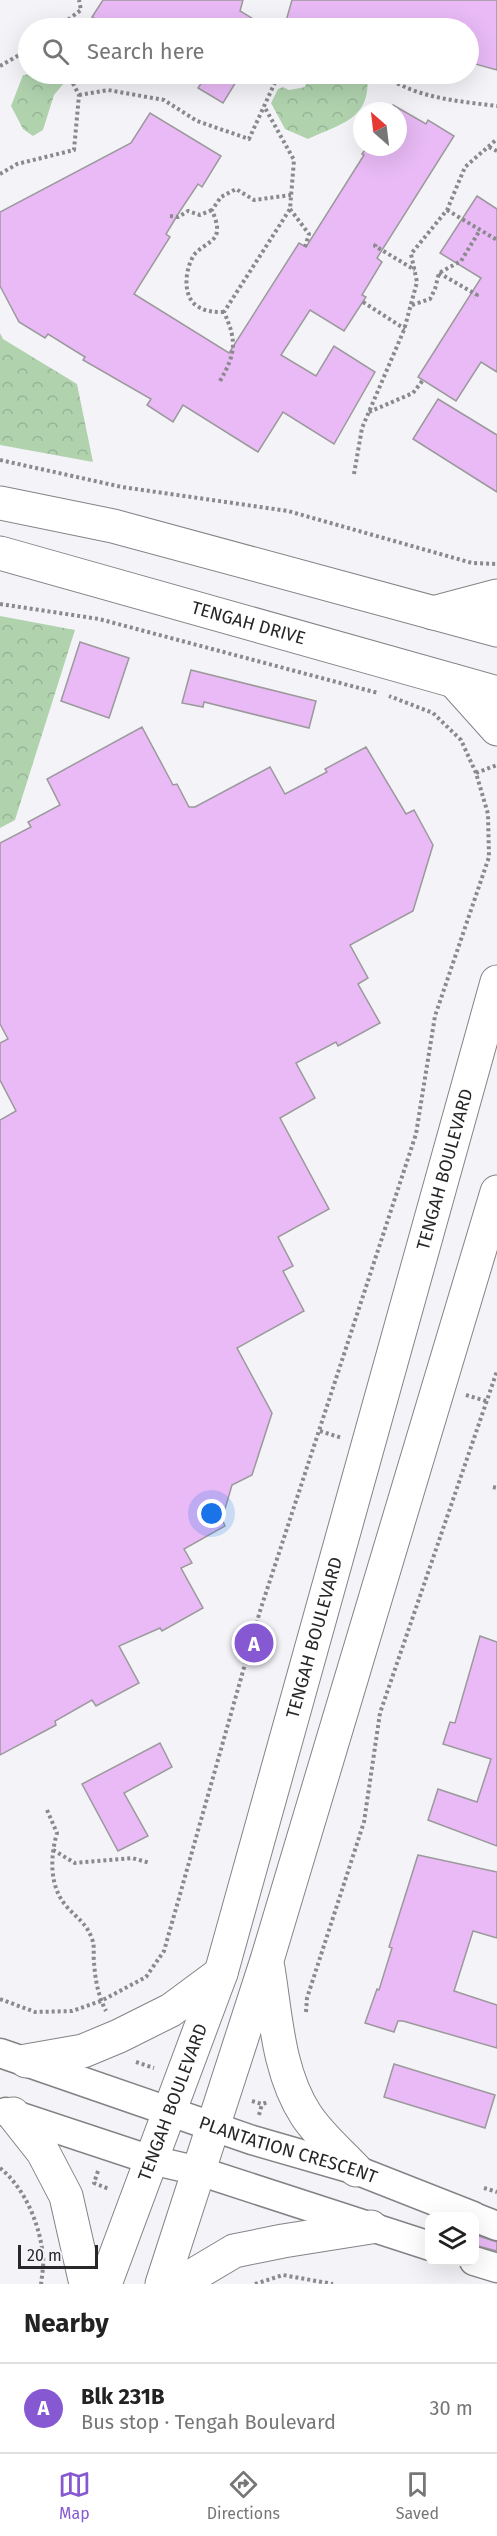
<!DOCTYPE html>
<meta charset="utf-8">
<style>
:root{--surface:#fff;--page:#f6f6f6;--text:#222;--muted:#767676;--line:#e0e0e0;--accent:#8659d3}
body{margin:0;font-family:"Fira Sans",sans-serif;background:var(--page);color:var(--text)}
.controls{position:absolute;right:18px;bottom:18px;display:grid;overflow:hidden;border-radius:12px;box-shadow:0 6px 24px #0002}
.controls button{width:54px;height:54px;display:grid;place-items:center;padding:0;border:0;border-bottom:2px solid var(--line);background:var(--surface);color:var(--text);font:30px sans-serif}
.compass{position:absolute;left:353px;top:102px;width:54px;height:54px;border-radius:50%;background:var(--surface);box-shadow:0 6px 24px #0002;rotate:332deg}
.scale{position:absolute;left:18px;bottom:15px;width:80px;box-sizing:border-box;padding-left:6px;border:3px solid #272729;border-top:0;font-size:16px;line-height:21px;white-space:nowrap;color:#272729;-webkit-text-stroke:4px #f4f4f8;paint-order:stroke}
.you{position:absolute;left:212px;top:1514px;width:21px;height:21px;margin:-15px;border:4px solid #fff;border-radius:50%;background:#1a73e8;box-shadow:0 0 0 9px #1a73e833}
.badge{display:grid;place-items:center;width:39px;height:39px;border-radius:50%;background:var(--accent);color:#fff;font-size:20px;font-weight:700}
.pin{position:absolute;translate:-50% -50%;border:3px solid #fff;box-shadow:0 2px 6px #0006}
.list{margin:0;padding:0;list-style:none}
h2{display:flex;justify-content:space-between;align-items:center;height:78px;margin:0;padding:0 24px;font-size:26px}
h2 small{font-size:20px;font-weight:400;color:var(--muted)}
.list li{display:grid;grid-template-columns:39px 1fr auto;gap:18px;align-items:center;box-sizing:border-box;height:90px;padding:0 24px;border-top:2px solid var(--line)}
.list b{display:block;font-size:22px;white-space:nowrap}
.list p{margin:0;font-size:20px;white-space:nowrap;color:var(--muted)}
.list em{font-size:20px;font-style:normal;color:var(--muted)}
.icon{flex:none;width:33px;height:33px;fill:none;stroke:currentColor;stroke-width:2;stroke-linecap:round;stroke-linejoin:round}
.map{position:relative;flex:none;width:497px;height:2284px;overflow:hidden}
.search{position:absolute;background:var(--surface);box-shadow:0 6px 24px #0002;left:18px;right:18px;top:18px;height:66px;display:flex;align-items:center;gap:15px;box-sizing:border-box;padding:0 21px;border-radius:33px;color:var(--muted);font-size:22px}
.sheet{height:168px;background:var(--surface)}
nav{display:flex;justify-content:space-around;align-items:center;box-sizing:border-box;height:84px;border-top:2px solid var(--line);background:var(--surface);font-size:16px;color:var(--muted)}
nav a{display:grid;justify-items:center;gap:3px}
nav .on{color:var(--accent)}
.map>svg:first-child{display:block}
</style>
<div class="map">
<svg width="497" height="2284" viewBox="0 0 497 2284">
<defs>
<pattern id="forest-crowns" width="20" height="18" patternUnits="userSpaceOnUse" patternTransform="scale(1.5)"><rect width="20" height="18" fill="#b0d3ae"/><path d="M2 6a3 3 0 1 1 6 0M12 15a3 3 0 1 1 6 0" fill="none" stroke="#97b596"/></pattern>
</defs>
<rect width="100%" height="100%" fill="#f4f4f8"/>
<g fill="url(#forest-crowns)">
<path d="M31 74H59L64 83 54 95 43 130 33 136 23 129 11 106 23 75Z"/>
<path d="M314 74 350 76 367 74C372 119 342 123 308 139L285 129 271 103 278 89 283 87 289 90 305 87 309 75Z"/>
<path d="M0 333 3 339 77 384 93 462 0 445Z"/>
<path d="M0 616 75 630 15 820 0 828Z"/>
</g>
<g fill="#e9baf6" stroke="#9b999b" stroke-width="1.5">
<path d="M103 0H243L240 11 268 28H110L92 17Z"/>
<path d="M292 0H497V70L468 62V28H284Z"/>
<path d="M207 74H225L236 82 223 103 198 88Z"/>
<path d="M393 105 426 124 428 120 454 136 377 258 382 262 362 295 366 297 344 331 310 310 281 355 316 376 334 346 375 372 334 444 283 412 258 452 183 405 173 422 147 405 151 399 83 360 85 357 48 334 45 338 19 322 0 286V212L131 143 150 113 221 156 202 187 198 184 180 211 166 234 170 237 134 294 229 353 299 243 306 247 364 155 362 154 367 147H398V111H390Z"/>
<path d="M477 196 497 209V372L481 362 456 401 418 377 481 278 440 253Z"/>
<path d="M438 399 497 435V492L413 439Z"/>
<path d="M80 642 129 658 109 718 61 701Z"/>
<path d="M191 670 316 701 309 728 204 702 203 707 182 703Z"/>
<path d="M142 727 173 785 177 784 189 807H195L270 767 285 794 327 772 325 769 366 747 406 814 414 810 433 845 413 911 350 945 368 978 358 984 380 1023 338 1046 336 1042 296 1063 315 1098 280 1118 329 1209 278 1237 293 1266 283 1271 304 1311 237 1348 272 1413 252 1475 232 1485 222 1519 225 1526 184 1549 192 1563 181 1568 203 1608 162 1631 160 1628 119 1646 139 1683 96 1706 92 1700 55 1721 56 1725 0 1755V1120L16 1111 0 1080V1043L8 1039 0 1024V843L31 827 28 822 60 805 47 779Z"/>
<path d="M480 1636 497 1642V1846L428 1820 438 1789 477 1802 491 1759 443 1744 450 1722 455 1723Z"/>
<path d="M160 1743 172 1767 124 1793 148 1836 118 1851 82 1784Z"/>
<path d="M418 1855 497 1872V1938L473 1931 454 1991 497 2005V2048L403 2021H398L394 2032 365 2023 377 1989 379 1990 392 1948 389 1947Z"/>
<path d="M394 2064 495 2095 485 2128 384 2097Z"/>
<path d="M476 2235 497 2242V2251L474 2245Z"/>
</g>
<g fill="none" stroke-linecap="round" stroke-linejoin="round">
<defs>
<g id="minor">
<path id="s1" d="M0 2053 252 2140 356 2170 473 2216"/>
<path d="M6 2112 151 2160 199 2171 430 2246"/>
<path d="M474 2217 497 2226"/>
<path d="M474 2261 497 2268"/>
</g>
<g id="tertiary">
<path d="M0 503 113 526 497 630"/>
<path id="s2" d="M0 553 497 693"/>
</g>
<g id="secondary">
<path d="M433 613 497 596"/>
<path d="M454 681 497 729"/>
<path d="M268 1968C276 2017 278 2072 306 2115 319 2135 340 2153 356 2170"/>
<path d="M26 2061 83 2051 119 2036 171 2010 221 1973"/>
<path d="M13 2114 43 2152 66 2196 86 2284"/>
<path id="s3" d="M105 2284 221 1973 497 982"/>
<path d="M162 2284 267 1960 497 1192"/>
<path d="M183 2284 197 2273 234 2251 283 2241 371 2227"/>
</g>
</defs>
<use href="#minor" stroke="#848487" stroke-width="31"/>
<use href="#tertiary" stroke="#848487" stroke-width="35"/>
<use href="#secondary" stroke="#848487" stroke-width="35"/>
<g stroke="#8a8a8d" stroke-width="4" stroke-dasharray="3 3" stroke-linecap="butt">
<path d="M61 28V25L81 10 79 0"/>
<path d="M290 28V22"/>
<path d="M0 66 28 50"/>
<path d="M382 74C415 98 457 101 497 106"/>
<path d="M79 95 108 90 164 100 197 121 249 139 277 78 291 74"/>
<path d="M489 147 497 151"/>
<path d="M0 174 17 164 74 150 79 95 68 74"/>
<path d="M290 209 309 234 305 247"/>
<path d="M447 210 497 240"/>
<path d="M170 216 178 217 188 211 200 215 212 210"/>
<path d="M376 244 375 246 415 270"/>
<path d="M439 273 477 295 474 298"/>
<path d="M363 302 405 329"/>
<path d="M412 305 430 299 435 289 439 273 461 261 480 230"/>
<path d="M224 312C214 312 206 312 197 306 182 296 185 269 194 255 199 248 210 244 215 237 220 229 215 218 212 210L221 197 236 189 254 200 291 195"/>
<path d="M220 381C236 353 237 341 224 312L290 209 294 160 264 106"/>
<path d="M369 412 413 393 423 380"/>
<path d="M0 460 122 487 288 511 472 563 497 564"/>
<path d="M354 474 362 428 404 330 417 282 411 254 447 210 465 167 497 139"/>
<path d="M0 604 99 619 378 693"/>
<path d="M476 773 497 765"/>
<path d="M466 1395 486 1401"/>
<path d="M320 1431 342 1438"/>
<path d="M493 1487 497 1488"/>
<path d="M47 1810 57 1833C50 1857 49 1887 67 1907 77 1918 87 1924 92 1939 95 1946 93 1954 94 1962 95 1978 98 1996 106 2011"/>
<path d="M53 1850 75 1863 132 1858 150 1863"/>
<path d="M0 1999 35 2012 72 2011 101 2001 146 1977 164 1951 260 1611 416 1134 435 1016 489 857 488 814 476 773 461 740 433 713 389 696"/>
<path d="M306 2012 307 1998 364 1822 380 1713 497 1371"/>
<path d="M136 2062 154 2068"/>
<path d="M252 2101 262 2104 268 2102"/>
<path d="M259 2115 262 2104"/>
<path d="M0 2168C25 2188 40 2225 43 2256 44 2265 42 2275 41 2284"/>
<path d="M98 2171 94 2183 109 2189"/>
<path d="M484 2188 497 2192"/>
<path d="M255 2284 283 2275 333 2284"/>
</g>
<use href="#minor" stroke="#fff" stroke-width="28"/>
<use href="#tertiary" stroke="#fff" stroke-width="33"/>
<use href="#secondary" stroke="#fff" stroke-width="33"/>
</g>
<g text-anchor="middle" stroke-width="5" stroke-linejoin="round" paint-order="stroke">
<g font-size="18" fill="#272729" stroke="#f4f4f8">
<text dy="6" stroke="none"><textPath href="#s2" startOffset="258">TENGAH DRIVE</textPath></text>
<text dy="6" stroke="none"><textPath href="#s3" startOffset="1166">TENGAH BOULEVARD</textPath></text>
<text dy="6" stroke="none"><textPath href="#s3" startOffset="680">TENGAH BOULEVARD</textPath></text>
<text dy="6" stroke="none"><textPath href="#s3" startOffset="194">TENGAH BOULEVARD</textPath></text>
<text dy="6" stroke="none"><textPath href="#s1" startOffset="304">PLANTATION CRESCENT</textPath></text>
</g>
</g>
</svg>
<div class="controls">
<button><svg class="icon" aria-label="layers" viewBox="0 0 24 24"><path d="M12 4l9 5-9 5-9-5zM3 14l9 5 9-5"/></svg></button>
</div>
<svg class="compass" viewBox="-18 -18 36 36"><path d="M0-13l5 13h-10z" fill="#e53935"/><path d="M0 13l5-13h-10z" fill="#767676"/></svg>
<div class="scale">20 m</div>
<div class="you"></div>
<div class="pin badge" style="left:254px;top:1643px">A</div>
<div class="search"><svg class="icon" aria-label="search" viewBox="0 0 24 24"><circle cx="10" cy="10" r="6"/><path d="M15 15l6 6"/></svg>Search here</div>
</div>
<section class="sheet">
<h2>Nearby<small></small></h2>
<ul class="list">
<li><span class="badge">A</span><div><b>Blk 231B</b><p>Bus stop · Tengah Boulevard</p></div><em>30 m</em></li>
</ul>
</section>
<nav>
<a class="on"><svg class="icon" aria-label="map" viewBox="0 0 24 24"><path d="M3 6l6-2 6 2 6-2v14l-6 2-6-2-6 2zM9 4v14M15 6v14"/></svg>Map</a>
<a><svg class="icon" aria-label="directions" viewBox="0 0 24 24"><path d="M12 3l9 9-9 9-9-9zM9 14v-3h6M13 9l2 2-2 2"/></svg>Directions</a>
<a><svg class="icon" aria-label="saved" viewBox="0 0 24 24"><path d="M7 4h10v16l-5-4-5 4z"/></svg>Saved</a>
</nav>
